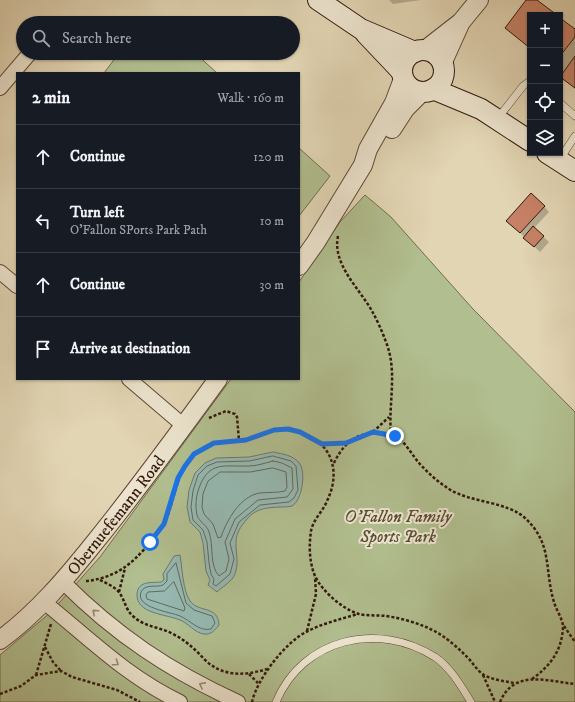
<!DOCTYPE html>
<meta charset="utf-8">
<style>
:root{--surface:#171b24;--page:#242831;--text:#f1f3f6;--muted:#9ea1a6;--line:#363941}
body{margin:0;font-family:"IM FELL DW Pica",serif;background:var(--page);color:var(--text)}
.controls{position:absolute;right:12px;top:12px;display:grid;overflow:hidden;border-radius:0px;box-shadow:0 1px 3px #0004}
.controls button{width:36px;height:36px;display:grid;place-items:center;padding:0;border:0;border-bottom:1px solid var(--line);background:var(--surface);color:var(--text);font:20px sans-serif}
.stop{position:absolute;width:12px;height:12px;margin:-9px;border:3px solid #1a73e8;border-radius:50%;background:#fff}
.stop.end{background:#1a73e8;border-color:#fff;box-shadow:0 1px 4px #0008}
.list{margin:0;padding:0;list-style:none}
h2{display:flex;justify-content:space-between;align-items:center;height:52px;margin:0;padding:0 16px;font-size:17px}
h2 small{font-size:13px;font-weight:400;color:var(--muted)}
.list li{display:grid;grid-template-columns:26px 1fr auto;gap:12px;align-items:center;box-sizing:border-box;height:64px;padding:0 16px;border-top:1px solid var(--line)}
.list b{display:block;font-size:15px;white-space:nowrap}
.list p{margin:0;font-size:13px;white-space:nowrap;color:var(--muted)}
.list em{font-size:13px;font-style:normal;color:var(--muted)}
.icon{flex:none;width:22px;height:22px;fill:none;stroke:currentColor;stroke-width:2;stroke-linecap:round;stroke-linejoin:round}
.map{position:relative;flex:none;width:575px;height:702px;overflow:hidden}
.search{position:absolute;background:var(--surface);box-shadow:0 1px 3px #0004;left:16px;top:16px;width:284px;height:44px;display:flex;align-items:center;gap:10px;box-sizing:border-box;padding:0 14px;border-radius:22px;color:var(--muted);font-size:15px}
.panel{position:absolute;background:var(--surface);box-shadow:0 1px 3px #0004;left:16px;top:72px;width:284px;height:308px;border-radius:0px}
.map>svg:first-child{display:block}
</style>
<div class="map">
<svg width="575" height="702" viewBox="0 0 575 702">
<rect width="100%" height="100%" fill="#e2d5b4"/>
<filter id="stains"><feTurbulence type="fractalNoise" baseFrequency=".005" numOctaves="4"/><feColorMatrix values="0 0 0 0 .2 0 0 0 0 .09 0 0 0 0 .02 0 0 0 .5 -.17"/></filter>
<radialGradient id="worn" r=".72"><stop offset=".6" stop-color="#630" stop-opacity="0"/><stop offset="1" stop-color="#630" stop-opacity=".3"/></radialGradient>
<g fill="#b1be8f" stroke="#726c4e">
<path d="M119 53H195L217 73H104Z"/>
<path d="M299 148 330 176 299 216Z"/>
<path d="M365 195 391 217 473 309 575 412V702H0V655L51 612 100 557 231 379H299V282L340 222Z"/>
</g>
<g fill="#95b8b0" stroke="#6d786f">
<path d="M273 452C282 454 294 455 300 464 306 474 302 500 292 506 288 507 283 507 280 507 262 508 254 509 243 524 228 543 243 557 234 576 232 581 221 588 217 592L208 585 210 580 206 571 203 543 200 532 190 522 187 507 189 490 195 473 205 463 216 458 249 457Z"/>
<path d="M180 555C182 567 183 591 190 601 199 613 218 605 219 625 215 630 211 635 204 634 195 633 188 623 180 620 166 614 136 614 137 594 138 580 153 583 161 582L164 580 163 574 174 556Z"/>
</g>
<g fill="#0003">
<path d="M389 0H421L393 4Z"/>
<path d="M527 0H536L555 15H530V49L506 28Z"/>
<path d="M560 19 575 30V89L560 76 563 73 560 70Z"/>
<path d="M544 206 549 212 534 228 549 242 540 252 513 226Z"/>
</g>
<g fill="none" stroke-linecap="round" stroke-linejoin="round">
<g stroke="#64685e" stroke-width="1">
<path d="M273 456 291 461 296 466 298 490 294 498 289 502 260 505 239 522 230 543 234 559 230 574 216 586 213 584 214 579 211 574 209 563 207 542 203 530 193 520 191 507 193 491 198 475 207 466 217 462 249 461Z"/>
<path d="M273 461 282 463 292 468 293 489 287 497 258 500 235 519 225 542 229 559 226 571 219 576C209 565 214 546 209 532 207 525 199 522 197 515 195 507 196 496 199 488 209 460 225 467 249 466 257 466 265 463 273 461Z"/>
<path d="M273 468 286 472 287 487 285 491C277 493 268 492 260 493 240 496 227 520 221 537L218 538 213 524 204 514 202 507 203 494 208 481 220 472H250Z"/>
<path d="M176 563 186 603 194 610 212 616 215 623 211 629C199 632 190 620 180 616 171 612 135 608 141 592 145 583 157 588 163 585L167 581V574Z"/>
<path d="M174 582 185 608 184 611 147 599 146 595 148 592 164 591Z"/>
</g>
</g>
<g fill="#c78166" stroke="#32190d">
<path d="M526 0H537L557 15H530V48L505 28Z"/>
<path d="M560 18 575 29V37L560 56Z"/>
<path d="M575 56V88L560 77Z"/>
<path d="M531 193 545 206 520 233 506 221Z"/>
<path d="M533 226 544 236 534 247 523 238Z"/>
</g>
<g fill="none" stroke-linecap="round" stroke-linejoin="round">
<defs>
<g id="service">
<path d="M560 103 575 116"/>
<path d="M498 118 523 86 530 81"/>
<path d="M560 159 575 136"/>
<path d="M276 702C303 638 378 621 435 657 451 668 461 686 471 702"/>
</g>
<g id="minor">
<path d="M0 88 30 53"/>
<path d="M0 272 17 286"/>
<path d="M129 379 184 426"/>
<path d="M63 582C116 635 170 671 238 702"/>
<path d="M44 602C90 639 126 676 180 702"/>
</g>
<g id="tertiary">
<path d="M425 50 461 22 479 0"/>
<path d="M442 64 460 24"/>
<path d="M392 129 405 109 422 92"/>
<path d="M299 266 316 242 363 165 368 149 394 103 403 79"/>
<path id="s1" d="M0 640C37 613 67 577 95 542 138 489 178 434 218 379"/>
</g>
<g id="secondary">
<path d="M318 0 361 29 415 52"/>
<path d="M366 34 402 72"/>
<circle cx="423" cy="71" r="21"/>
<path d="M433 89 481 109 530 141"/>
<path d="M547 153 575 171"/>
</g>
</defs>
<use href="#service" stroke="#5e4837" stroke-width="8"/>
<use href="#minor" stroke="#5e4837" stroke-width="16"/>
<use href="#tertiary" stroke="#5e4837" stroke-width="20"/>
<use href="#secondary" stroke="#32190d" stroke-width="22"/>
<g stroke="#32190d" stroke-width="2.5" stroke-dasharray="3 2" stroke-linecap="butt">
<path d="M338 236C332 264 359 288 372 311 377 320 382 331 386 342 398 372 388 403 391 435"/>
<path d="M209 418 226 411 235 414 237 417 239 441"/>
<path d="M373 432 389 417"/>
<path d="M322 444 345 443"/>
<path d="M334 463C344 442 359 430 383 434 387 434 392 434 395 436 405 441 412 455 419 463 428 473 438 482 449 489 471 503 506 501 525 518 553 544 544 569 554 602 556 610 563 619 563 627 562 651 550 666 532 679"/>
<path d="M100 580C106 583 113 586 118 591 125 599 125 610 134 617 145 627 160 627 173 634 185 640 195 649 204 659 222 677 244 676 267 669"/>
<path d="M86 581C99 580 114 575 125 567 137 559 157 536 164 524 177 497 175 463 205 447 218 439 232 443 246 440 261 437 273 427 289 430 327 435 344 466 327 501 323 511 313 520 311 531 309 545 309 562 315 576 322 591 342 609 359 614 367 616 377 615 386 616 400 618 414 622 426 627 441 633 454 644 465 655 472 661 477 671 484 675 493 680 504 681 514 683"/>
<path d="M119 592 125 568"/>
<path d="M564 626 575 642"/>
<path d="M307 631 316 594 315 577"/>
<path d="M45 647 53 662 61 671"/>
<path d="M249 674 258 683"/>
<path d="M36 675 51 624"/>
<path d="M483 675 495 702"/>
<path d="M0 694 21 686 36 675 61 671 72 677 117 690 140 702"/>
<path d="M252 702C257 679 286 641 308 631 324 623 341 619 358 614"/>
<path d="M500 702C514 669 547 681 575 684"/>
</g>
<use href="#service" stroke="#ece4ce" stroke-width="7"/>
<use href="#minor" stroke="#ece4ce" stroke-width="14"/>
<use href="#tertiary" stroke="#ece4ce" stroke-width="18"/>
<use href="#secondary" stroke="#ece4ce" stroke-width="20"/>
</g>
<defs><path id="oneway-chevron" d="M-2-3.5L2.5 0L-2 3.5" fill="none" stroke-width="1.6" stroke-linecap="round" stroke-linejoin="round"/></defs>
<g stroke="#988977">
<use href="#oneway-chevron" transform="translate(95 612) rotate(-138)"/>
<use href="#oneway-chevron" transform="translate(116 663) rotate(35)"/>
<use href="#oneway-chevron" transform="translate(202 685) rotate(-152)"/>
</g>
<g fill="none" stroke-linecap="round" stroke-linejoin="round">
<path stroke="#1a73e8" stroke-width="5" d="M150 542 164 524 178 478 185 466 194 454 214 443 246 440 274 430 288 429 300 432 322 444 346 443 373 432 395 436"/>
</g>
<g text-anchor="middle" stroke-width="4" stroke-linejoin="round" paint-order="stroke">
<g font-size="17" fill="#32190d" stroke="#ece4ce">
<text dy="6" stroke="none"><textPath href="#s1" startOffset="171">Obernuefemann Road</textPath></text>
</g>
<g font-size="17" font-style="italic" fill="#584b34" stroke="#ece4ce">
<text x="398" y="522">O'Fallon Family<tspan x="398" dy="20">Sports Park</tspan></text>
</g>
</g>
<rect width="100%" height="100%" filter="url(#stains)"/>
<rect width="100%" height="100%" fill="url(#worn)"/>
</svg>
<div class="controls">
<button>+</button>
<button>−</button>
<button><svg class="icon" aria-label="locate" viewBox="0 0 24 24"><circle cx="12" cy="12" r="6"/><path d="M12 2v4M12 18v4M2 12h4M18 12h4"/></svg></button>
<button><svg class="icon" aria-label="layers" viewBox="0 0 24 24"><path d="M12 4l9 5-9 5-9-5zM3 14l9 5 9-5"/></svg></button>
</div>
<div class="stop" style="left:150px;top:542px"></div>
<div class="stop end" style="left:395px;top:436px"></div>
<div class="search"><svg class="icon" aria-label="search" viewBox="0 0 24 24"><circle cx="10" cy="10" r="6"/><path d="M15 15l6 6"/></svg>Search here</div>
<section class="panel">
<h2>2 min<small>Walk · 160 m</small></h2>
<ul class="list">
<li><svg class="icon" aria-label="ahead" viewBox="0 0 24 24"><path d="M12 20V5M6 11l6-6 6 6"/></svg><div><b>Continue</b></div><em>120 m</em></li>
<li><svg class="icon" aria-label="left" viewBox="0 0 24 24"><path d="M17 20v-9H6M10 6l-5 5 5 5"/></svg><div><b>Turn left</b><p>O'Fallon SPorts Park Path</p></div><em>10 m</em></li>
<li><svg class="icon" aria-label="ahead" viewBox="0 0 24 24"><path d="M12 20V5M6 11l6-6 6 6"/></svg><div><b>Continue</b></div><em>30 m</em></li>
<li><svg class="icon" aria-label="arrive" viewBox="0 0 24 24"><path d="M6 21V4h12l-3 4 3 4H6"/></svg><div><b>Arrive at destination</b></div></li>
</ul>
</section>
</div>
